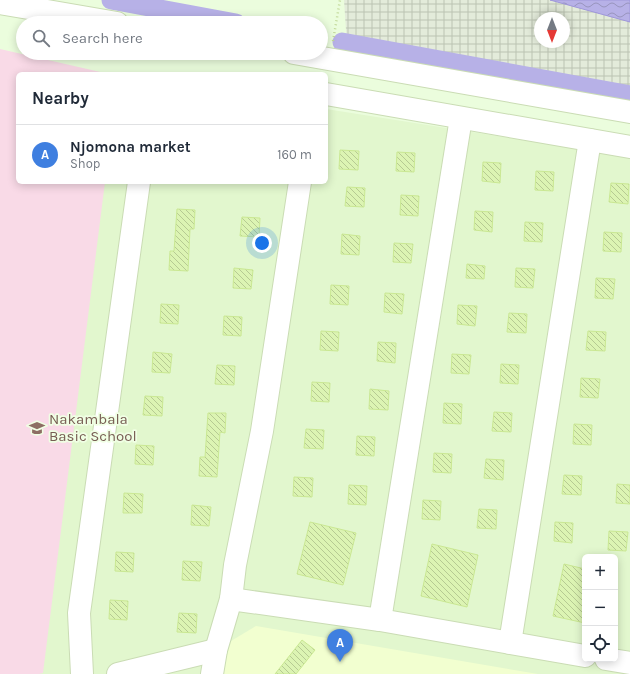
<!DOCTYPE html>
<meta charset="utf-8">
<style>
:root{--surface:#fff;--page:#f2f2f3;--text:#1f2937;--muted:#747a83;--line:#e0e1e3;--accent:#b45309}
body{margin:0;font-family:Karla,sans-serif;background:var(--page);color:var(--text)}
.controls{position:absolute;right:12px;bottom:12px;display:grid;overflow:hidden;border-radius:6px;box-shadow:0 2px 10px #0003}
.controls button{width:36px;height:36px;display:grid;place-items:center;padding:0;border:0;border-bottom:1px solid var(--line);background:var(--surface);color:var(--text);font:20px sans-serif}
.compass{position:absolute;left:534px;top:12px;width:36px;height:36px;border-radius:50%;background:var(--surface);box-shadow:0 2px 10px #0003;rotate:180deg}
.you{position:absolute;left:262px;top:243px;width:14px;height:14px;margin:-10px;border:3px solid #fff;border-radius:50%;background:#1a73e8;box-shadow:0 0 0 6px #1a73e833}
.badge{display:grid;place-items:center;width:26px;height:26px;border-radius:50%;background:var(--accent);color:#fff;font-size:13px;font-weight:700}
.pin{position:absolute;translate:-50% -33px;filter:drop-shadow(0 1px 2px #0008)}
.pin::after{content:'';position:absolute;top:21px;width:14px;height:12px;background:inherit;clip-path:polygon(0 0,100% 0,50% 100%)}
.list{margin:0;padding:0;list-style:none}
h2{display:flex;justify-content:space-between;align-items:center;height:52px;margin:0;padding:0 16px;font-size:17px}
h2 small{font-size:13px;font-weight:400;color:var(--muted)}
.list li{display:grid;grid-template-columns:26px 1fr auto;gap:12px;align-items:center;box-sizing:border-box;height:60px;padding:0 16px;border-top:1px solid var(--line)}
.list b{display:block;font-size:15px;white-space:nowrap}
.list p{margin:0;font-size:13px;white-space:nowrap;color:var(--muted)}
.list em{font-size:13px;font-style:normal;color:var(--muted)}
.icon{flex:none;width:22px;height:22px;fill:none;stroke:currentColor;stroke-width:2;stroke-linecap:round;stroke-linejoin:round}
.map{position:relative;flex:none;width:630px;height:674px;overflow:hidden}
.search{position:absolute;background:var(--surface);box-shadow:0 2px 10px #0003;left:16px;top:16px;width:312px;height:44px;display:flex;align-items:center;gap:10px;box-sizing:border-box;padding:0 14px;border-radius:22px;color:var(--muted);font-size:15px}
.panel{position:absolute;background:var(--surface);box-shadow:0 2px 10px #0003;left:16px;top:72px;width:312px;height:112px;border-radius:6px}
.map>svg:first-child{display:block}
</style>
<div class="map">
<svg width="630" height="674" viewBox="0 0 630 674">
<defs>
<pattern id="industrial-grid" width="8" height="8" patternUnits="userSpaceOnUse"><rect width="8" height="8" fill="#e3ebda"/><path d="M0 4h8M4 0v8" fill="none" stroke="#bcc3b3"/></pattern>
<pattern id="water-waves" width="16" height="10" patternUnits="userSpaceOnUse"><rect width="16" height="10" fill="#b7b1e7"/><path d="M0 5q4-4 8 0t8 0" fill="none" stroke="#9895bd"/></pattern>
<pattern id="building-back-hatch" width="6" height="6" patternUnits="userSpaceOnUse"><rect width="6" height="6" fill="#dcf4b3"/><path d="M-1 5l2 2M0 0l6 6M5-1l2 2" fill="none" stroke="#b6ca93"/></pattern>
</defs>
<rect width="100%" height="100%" fill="#ebfddd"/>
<path fill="#e2f7ce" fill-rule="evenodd" d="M326 109 630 157V674H0V376L97 182H326ZM585 557H615V659H585Z"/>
<path fill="#f2ffd0" d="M256 626 538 674H212L216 650Z"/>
<path fill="url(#industrial-grid)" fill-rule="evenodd" d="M344 0H630V93L347 45ZM540 18H564V42H540Z"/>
<path fill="#f9dae7" d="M0 49 109 74H18V182H105L43 673 39 674H0Z"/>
<path fill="url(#water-waves)" stroke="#9f97da" d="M550 0H630V22Z"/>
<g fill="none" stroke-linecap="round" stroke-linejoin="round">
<g stroke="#b7b1e7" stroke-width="19">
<path d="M111 0 236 23"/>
<path d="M342 42 630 95"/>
</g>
</g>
<g fill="url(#building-back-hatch)" stroke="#cae893">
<path d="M340 150 359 151 358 170 339 169Z"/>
<path d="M397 152 415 153 414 172 396 171Z"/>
<path d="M483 162 501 163 500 183 482 181Z"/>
<path d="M536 171 554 172 553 191 535 190Z"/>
<path d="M611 183 629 184 628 204 609 202Z"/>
<path d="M347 187 365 188 364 207 345 206Z"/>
<path d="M401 195 419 196 418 216 400 215Z"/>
<path d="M177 209 195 210 194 229H190L188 271 169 270 170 251H174Z"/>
<path d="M475 211 493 212 492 232 474 230Z"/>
<path d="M242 217 260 218 259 237 240 236Z"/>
<path d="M525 222 543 223 542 242 524 241Z"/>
<path d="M604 232 622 233 621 252 603 251Z"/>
<path d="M342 234 360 236 359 255 341 254Z"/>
<path d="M394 243 413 244 411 263 393 262Z"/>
<path d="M467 264 485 266 484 279 466 278Z"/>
<path d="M234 268 253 270 251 289 233 288Z"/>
<path d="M516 268 535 269 533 288 515 287Z"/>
<path d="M596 278 615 279 613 299 595 298Z"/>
<path d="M331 285 349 286 348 305 330 304Z"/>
<path d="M385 293 404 294 402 314 384 312Z"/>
<path d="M161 304 179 305 178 324 160 323Z"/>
<path d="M458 305 477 306 475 326 457 324Z"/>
<path d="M509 313 527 314 526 333 507 332Z"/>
<path d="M224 316 242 317 241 336 223 335Z"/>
<path d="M321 331 339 332 338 351 320 350Z"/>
<path d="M588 331 606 332 605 351 586 350Z"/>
<path d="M378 342 396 343 395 363 377 361Z"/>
<path d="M153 352 172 354 170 373 152 372Z"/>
<path d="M452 354 471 355 469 374 451 373Z"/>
<path d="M501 364 519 365 518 384 500 383Z"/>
<path d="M217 365 235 366 234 385 215 384Z"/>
<path d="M581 378 600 379 598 398 580 397Z"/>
<path d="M312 382 330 383 329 402 311 401Z"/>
<path d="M370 389 389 391 388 410 369 409Z"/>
<path d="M145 396 163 397 162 416 143 415Z"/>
<path d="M444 403 462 404 461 424 443 423Z"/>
<path d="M494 412 512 413 511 432 492 431Z"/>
<path d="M208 413H226L225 433 220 432 217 477 199 476 200 457H205Z"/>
<path d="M574 424 592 425 591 445 573 444Z"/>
<path d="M306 429 324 430 323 449 304 448Z"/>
<path d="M357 436 375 437 374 456 356 455Z"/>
<path d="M136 445 154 446 153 465 135 464Z"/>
<path d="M434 453 452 454 451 473 433 472Z"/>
<path d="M486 459 504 460 503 480 484 478Z"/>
<path d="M564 475 582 476 581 495 562 494Z"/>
<path d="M294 477 313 478 312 497 293 496Z"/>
<path d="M617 484 630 485V504L616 503Z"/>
<path d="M349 485 367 486 366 505 348 504Z"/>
<path d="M124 493 143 494 142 513H123Z"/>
<path d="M423 500 441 501 440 520 422 519Z"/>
<path d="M192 505 211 507 209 526 191 525Z"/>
<path d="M479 509 497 510 496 529 477 528Z"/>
<path d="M310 522 356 533 343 585 297 574Z"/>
<path d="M555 522 573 523 572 543 554 541Z"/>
<path d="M609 531 628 532 626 551 608 550Z"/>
<path d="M432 544 478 555 467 607 421 596Z"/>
<path d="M116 552 134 553 133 572 115 571Z"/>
<path d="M183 561 202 562 200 581 182 580Z"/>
<path d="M564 564 585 569V623L553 616Z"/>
<path d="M110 600 128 601 127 620 109 619Z"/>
<path d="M179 613 197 614 196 633 177 632Z"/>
<path d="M302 640 315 650 296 674H275Z"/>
</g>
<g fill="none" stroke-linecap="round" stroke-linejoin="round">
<defs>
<g id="minor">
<path d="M0 3 117 23"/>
<path d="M294 53 630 112"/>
<path d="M326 94 630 147"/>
<path d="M231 599 380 620 585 656"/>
<path d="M380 620 461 118"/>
<path d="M510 643 590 140"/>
<path d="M606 659 630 663"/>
<path d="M82 674 79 613 139 182"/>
<path d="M118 674 216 650"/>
<path d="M212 674 216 650 231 599 235 565 262 431 300 182"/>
</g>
</defs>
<use href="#minor" stroke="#cadcb4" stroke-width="24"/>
<path stroke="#c1d897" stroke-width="2.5" stroke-dasharray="1 3" stroke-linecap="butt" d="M333 41 340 0"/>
<use href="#minor" stroke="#fff" stroke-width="22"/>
</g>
<defs>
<symbol id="school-bare" viewBox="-9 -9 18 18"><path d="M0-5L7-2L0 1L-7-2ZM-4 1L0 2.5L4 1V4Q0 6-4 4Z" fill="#8d6e63" stroke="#f0ffe4" stroke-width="2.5" paint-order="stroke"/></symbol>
</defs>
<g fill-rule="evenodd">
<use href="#school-bare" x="26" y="417" width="22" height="22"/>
</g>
<g text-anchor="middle" stroke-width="3.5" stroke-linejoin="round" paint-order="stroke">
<g font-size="15" fill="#785e54" stroke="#f0ffe4" text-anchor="start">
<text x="49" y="424">Nakambala<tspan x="49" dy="17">Basic School</tspan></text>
</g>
</g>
</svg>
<div class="controls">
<button>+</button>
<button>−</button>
<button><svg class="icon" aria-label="locate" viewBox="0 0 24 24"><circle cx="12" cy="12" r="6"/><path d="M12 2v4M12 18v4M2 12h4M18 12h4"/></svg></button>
</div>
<svg class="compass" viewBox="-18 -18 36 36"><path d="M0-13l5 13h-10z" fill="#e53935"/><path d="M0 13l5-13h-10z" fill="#747a83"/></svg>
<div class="you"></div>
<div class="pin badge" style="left:340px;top:662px;background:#3f7fe0">A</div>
<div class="search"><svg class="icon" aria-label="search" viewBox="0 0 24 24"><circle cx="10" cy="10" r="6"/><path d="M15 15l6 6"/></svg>Search here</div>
<section class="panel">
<h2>Nearby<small></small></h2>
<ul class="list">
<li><span class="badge" style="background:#3f7fe0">A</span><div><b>Njomona market</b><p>Shop</p></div><em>160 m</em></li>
</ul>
</section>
</div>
